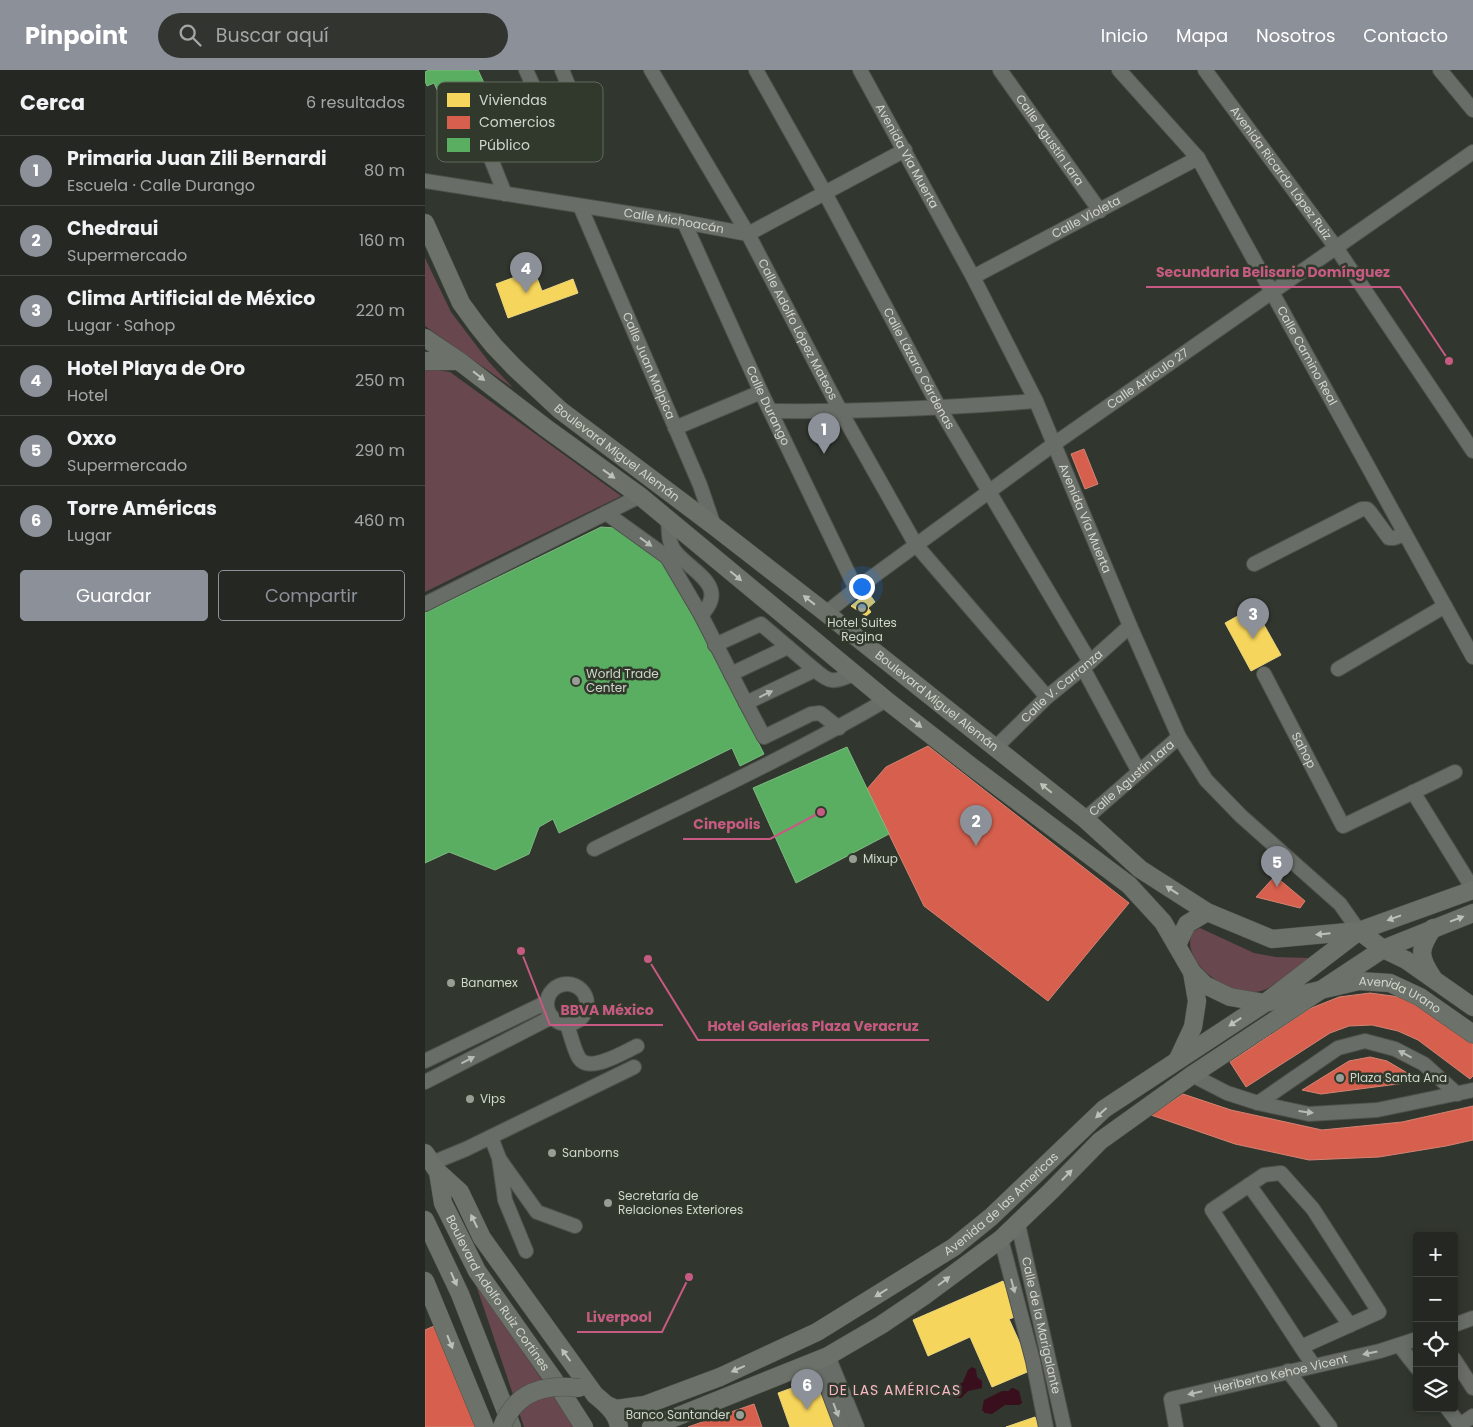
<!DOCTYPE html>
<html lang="es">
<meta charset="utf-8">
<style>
:root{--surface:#252822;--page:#31342f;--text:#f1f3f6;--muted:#a3a6a5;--line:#424440;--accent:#8c9099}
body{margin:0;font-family:Poppins,sans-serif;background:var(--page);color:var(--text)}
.controls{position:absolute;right:15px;bottom:15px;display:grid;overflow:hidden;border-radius:5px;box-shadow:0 2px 8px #0003}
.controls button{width:45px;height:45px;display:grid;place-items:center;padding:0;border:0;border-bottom:1px solid var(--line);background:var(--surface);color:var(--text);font:25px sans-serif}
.you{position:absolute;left:436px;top:516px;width:18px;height:18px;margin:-12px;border:4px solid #fff;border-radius:50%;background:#1a73e8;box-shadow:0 0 0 8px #1a73e833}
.badge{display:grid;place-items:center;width:32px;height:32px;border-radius:50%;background:var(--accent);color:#fff;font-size:16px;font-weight:700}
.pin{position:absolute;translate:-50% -41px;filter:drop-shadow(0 1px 2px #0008)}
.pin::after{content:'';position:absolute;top:26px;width:18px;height:15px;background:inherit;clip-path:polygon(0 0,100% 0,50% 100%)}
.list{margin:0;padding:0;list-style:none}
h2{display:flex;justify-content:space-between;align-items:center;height:65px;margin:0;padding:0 20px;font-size:21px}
h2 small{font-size:16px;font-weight:400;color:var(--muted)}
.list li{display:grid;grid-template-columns:32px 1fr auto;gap:15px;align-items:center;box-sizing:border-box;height:70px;padding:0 20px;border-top:1px solid var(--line)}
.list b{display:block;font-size:19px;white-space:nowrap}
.list p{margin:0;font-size:16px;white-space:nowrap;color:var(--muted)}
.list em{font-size:16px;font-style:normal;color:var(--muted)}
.actions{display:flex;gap:10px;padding:15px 20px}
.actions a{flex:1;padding:11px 0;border:1px solid var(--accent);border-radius:5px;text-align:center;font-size:18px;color:var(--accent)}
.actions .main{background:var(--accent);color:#fff}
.icon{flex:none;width:28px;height:28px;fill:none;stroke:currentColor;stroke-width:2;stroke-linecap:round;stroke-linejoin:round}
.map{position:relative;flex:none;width:1048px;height:1357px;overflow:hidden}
header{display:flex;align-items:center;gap:30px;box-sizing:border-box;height:70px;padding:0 25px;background:var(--accent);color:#fff}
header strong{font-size:24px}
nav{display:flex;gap:28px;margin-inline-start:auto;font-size:18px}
.search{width:350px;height:45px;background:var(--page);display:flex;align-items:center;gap:12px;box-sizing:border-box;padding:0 18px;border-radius:28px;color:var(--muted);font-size:19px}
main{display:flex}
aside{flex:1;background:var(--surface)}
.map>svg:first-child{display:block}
</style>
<header>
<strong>Pinpoint</strong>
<div class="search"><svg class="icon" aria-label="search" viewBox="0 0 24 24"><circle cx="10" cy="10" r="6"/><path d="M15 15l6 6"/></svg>Buscar aquí</div>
<nav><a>Inicio</a><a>Mapa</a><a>Nosotros</a><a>Contacto</a></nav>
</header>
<main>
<aside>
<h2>Cerca<small>6 resultados</small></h2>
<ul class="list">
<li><span class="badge">1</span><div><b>Primaria Juan Zili Bernardi</b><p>Escuela · Calle Durango</p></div><em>80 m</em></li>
<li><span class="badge">2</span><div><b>Chedraui</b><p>Supermercado</p></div><em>160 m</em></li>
<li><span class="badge">3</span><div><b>Clima Artificial de México</b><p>Lugar · Sahop</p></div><em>220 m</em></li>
<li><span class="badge">4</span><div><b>Hotel Playa de Oro</b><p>Hotel</p></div><em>250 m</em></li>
<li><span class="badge">5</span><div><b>Oxxo</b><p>Supermercado</p></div><em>290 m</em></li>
<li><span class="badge">6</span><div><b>Torre Américas</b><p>Lugar</p></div><em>460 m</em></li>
</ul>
<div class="actions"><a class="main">Guardar</a><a>Compartir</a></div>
</aside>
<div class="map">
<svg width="1048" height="1357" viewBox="0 0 1048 1357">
<rect width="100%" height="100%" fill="#31362e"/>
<g fill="#68474f">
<path d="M0 188 26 242 64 292 88 318 0 256Z"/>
<path d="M0 298 25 302 196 426 0 522Z"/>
<path d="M775 858 829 883 851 887 884 888 885 890C874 897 863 905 852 912 848 914 844 919 839 920 810 931 754 895 767 862Z"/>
<path d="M50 1212 149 1357H99Z"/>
</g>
<g fill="#390e1d">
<path d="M547 1297 551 1299 552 1307 557 1311V1318L543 1321 536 1328H529L526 1322 527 1319 538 1312 543 1300Z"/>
<path d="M588 1318 594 1321 597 1333 594 1335H580L567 1344 560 1343 557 1340 559 1330 577 1321H584L585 1319Z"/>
</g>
<g fill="#f6d55c" stroke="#ebd57e">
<path d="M109 200 117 221 148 209 153 223 83 248 71 214Z"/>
<path d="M443 522 450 532 443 538 446 542 441 546 426 536Z"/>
<path d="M829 537 856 585 826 601 800 553Z"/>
<path d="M578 1211 593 1246 584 1249 607 1300 567 1317 545 1267 503 1286 488 1250Z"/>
<path d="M392 1309 411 1357H365L353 1323Z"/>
<path d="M610 1347 614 1357H581Z"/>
</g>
<g fill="#d6604d" stroke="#d48373">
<path d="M659 379 673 414 660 419 646 384Z"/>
<path d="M503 676 704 833 623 931 499 836 442 719 461 697Z"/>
<path d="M850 806 880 831 875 838 831 827Z"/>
<path d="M945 923 975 927 1008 941 1048 971V1006L1045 1009 993 970 973 961 947 955 924 956 905 963 821 1017 805 992 884 939 914 927Z"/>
<path d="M945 987 962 991 996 1011 896 1024 877 1020 924 991Z"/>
<path d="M758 1024 806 1040 897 1060 977 1052 1048 1036V1070L1021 1076 954 1087 884 1090 810 1074 726 1045Z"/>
<path d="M16 1253 54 1357H0V1260Z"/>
<path d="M329 1334 337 1357H263Z"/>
</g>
<g fill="#5aae61" stroke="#7dba81">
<path d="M4 0H53L59 13 17 31 9 13 2 16 0 11V2Z"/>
<path d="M176 457 190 458 243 495 339 684 315 696 307 678 134 763 128 749 114 757 104 784 70 800 24 782 0 793V543Z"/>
<path d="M422 677 464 764 371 813 328 718Z"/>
</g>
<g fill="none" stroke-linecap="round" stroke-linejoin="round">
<defs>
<g id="minor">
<path d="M101 0 114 29"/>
<path id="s1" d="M226 0 323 164 416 342 491 475 622 627"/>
<path id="s2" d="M331 0 400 123 515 339 665 592"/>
<path id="s3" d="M435 0 548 207 611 331 705 556 754 667 781 710 816 746 915 834 934 861"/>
<path id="s4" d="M575 0 675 141"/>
<path id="s5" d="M694 0 773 88 1048 587"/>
<path id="s6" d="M780 0 912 179 1048 381"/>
<path d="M1015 0 1048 40"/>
<path id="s7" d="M0 111 259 152 323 164 480 80"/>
<path d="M80 124 54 59 55 53 144 17 137 0"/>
<path id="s8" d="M155 136 275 415 289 456"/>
<path id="s9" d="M259 152 336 322 431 519"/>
<path id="s10" d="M548 207 773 88"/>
<path d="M347 341C435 342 523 338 611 331"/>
<path d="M250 358 336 322"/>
<path d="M181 443 242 487 276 545 321 633 390 600C407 615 410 611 429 604"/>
<path d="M243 450C244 460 243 472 249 480 264 501 306 515 276 545"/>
<path d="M829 494 937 439H942L945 442 964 468H969L980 464"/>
<path d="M0 534 215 426"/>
<path id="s11" d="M401 543 431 519 629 374 1048 82"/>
<path d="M290 575 336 554 390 600"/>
<path d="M658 598 714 702"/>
<path d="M913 599 1020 536"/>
<path d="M306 604 363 577"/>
<path id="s12" d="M839 604 918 756 1030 702"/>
<path d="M321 633 339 667 386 644 395 643 414 658"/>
<path id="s13" d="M570 678 622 627 665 592 705 556"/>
<path d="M988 722 1048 819"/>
<path id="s14" d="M660 749 754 667"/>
<path d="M169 779C267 731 367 685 461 630"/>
<circle cx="142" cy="934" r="20"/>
<path d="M142 954C145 963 149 980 154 988 164 1004 199 982 212 976"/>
<path d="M0 991 122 932"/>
<path d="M767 1005 802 1023 833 1033 884 1044 952 1040 1048 1020"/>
<path d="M0 1012 127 947"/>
<path d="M833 1033 913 978 940 971 970 979 999 994 1032 1024"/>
<path d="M66 1067 74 1088 80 1130 101 1181"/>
<path d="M75 1090 112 1142 150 1156"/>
<path d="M7 1093 41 1079 209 997"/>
<path d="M824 1115 925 1255"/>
<path id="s15" d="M593 1154 639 1357"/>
<path d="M576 1169 608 1291 621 1357"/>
<path d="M1029 1255 1048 1248"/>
<path d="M974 1275 992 1298"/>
<path d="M876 1277 954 1242 888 1139 856 1103 839 1105 787 1140 876 1277 889 1296"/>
<path d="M403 1286 432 1357"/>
<path d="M1029 1289 1048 1318"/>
<path d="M392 1291 417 1357"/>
<path d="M863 1301 905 1357"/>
<path d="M1022 1338 1035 1355 1048 1346"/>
<path id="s16" d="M751 1357 746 1329 955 1281 992 1269"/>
</g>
<g id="major">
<path id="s17" d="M0 153 36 233 52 255 69 276 90 298 135 340 289 456 401 543 660 749 715 799 782 842 847 869 934 861 958 879 981 890 1048 937"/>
<path id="s18" d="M0 268 34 291 121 358 215 426 461 630 547 697 704 815 738 852 767 902 780 915 805 927 840 933 934 911 965 913 995 927 1048 964"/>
<path d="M0 291H34"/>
<path d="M752 875 762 854 782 842"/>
<path d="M1008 908C993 886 994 879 1008 858"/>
<path d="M753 989 768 957 772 931 767 902"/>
<path id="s19" d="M0 1083 13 1102 18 1133 52 1201 129 1310 159 1357"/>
<path d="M13 1102 35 1122 57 1168 170 1325C180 1333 192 1343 194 1357"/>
<path d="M0 1150 35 1224 87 1357"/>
<path d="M0 1211 60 1357"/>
<path id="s20" d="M182 1335 191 1339 220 1335 295 1307 392 1262 529 1177 566 1147 679 1039 840 933 934 861 1048 820"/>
<path d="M226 1357 403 1286 456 1255 499 1226 576 1169 626 1121 675 1071 767 1005 958 879 1048 843"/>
</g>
</defs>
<use href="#minor" stroke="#4d524b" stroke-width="16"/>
<use href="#major" stroke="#4d524b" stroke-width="19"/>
<use href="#minor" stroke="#696d67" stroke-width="14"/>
<use href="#major" stroke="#6c7269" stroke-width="18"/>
<defs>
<path id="major-bridge" d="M77 1357C90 1322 119 1313 154 1318"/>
</defs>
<use href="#major-bridge" stroke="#4d524b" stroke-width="19" stroke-linecap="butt"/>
<use href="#major-bridge" stroke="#6c7269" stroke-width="18"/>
</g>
<defs><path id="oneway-solid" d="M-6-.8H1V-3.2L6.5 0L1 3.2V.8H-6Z" transform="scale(1.25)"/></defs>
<g fill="#bcc2b8">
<use href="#oneway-solid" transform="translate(54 306) rotate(38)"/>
<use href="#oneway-solid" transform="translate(184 404) rotate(36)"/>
<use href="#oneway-solid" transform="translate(311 506) rotate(40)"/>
<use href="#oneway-solid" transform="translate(384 530) rotate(-142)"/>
<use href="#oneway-solid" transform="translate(491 653) rotate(38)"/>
<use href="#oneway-solid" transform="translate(621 718) rotate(-141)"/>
<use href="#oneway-solid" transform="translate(747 820) rotate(-146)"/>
<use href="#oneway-solid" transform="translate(969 848) rotate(160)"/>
<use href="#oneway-solid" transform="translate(1032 849) rotate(-21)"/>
<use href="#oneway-solid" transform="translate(898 864) rotate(174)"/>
<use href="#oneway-solid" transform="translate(810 952) rotate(147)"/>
<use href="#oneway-solid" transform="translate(676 1043) rotate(138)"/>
<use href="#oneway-solid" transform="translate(642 1105) rotate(-46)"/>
<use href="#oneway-solid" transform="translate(49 1151) rotate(-116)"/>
<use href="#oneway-solid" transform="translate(29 1209) rotate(66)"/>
<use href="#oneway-solid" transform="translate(519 1211) rotate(-37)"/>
<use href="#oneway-solid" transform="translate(456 1223) rotate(148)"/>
<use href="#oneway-solid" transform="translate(25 1272) rotate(68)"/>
<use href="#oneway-solid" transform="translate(141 1285) rotate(-126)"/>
<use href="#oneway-solid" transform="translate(313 1299) rotate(156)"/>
</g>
<g fill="#b6bcb3">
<use href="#oneway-solid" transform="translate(221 472) rotate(36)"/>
<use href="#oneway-solid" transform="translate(341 624) rotate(-26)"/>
<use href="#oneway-solid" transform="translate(980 984) rotate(-152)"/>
<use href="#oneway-solid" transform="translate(43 990) rotate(-27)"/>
<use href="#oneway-solid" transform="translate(881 1042) rotate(7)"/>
<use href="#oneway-solid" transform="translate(588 1216) rotate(75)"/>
<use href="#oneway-solid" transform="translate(945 1283) rotate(168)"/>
<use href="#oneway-solid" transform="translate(770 1323) rotate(167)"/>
<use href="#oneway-solid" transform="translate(411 1340) rotate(69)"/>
</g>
<g fill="#989e95" stroke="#30392b" stroke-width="2">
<circle cx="437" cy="538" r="5"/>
<circle cx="151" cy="611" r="5"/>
<circle cx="428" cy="789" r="5"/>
<circle cx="26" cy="913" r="5"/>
<circle cx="915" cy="1008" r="5"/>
<circle cx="45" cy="1029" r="5"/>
<circle cx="127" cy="1083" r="5"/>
<circle cx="183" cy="1133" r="5"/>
<circle cx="315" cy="1345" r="5"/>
</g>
<g text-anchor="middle" stroke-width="5" stroke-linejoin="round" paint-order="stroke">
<g font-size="12" fill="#d0d6cc" stroke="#30392b">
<text dy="4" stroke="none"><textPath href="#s4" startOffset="86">Calle Agustín Lara</textPath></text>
<text dy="4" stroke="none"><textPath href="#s3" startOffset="98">Avenida Vía Muerta</textPath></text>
<text dy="4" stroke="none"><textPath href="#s6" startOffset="128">Avenida Ricardo López Ruiz</textPath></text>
<text dy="4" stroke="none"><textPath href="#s10" startOffset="128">Calle Violeta</textPath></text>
<text dy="4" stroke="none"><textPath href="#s7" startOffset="252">Calle Michoacán</textPath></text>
<text dy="4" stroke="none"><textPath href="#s1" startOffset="298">Calle Adolfo López Mateos</textPath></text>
<text dy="4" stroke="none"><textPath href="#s5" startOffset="344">Calle Camino Real</textPath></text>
<text dy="4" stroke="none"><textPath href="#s8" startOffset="174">Calle Juan Malpica</textPath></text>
<text dy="4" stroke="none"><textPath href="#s2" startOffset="340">Calle Lázaro Cárdenas</textPath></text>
<text dy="4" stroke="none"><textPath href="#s11" startOffset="398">Calle Artículo 27</textPath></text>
<text dy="4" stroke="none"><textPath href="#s9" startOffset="202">Calle Durango</textPath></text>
<text dy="4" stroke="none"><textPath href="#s17" startOffset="305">Boulevard Miguel Alemán</textPath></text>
<text dy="4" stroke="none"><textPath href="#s3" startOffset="502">Avenida Vía Muerta</textPath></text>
<text dy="4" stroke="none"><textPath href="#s13" startOffset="91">Calle V. Carranza</textPath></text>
<text dy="4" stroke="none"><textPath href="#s17" startOffset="710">Boulevard Miguel Alemán</textPath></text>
<text dy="4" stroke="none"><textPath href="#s12" startOffset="86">Sahop</textPath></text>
<text dy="4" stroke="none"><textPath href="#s14" startOffset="62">Calle Agustín Lara</textPath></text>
<text dy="4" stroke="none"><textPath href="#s18" startOffset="1222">Avenida Urano</textPath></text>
<text dy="4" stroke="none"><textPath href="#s20" startOffset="451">Avenida de las Americas</textPath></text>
<text dy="4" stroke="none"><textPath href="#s19" startOffset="160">Boulevard Adolfo Ruiz Cortines</textPath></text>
<text dy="4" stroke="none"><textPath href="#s15" startOffset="104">Calle de la Marigalante</textPath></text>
<text dy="4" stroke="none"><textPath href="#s16" startOffset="141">Heriberto Kehoe Vicent</textPath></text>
</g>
<g font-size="12" fill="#d0d6cc" stroke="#30392b" text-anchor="start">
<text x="437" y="557" text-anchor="middle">Hotel Suites<tspan x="437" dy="14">Regina</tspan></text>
<text x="161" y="608">World Trade<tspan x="161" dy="14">Center</tspan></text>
<text x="438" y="793">Mixup</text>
<text x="36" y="917">Banamex</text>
<text x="925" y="1012">Plaza Santa Ana</text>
<text x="55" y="1033">Vips</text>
<text x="137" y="1087">Sanborns</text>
<text x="193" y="1130">Secretaría de<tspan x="193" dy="14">Relaciones Exteriores</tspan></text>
<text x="305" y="1349" text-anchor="end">Banco Santander</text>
</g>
<g font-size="14" letter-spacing="1" fill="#f9b6c6" stroke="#30392b">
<text x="470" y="1325">DE LAS AMÉRICAS</text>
</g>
</g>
<rect x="12" y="12" width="166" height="80" rx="8" fill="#30392b" stroke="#60685b" stroke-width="1"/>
<rect x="22" y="23" width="23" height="14" fill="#f6d55c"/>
<rect x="22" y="46" width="23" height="13" fill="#d6604d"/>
<rect x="22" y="68" width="23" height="14" fill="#5aae61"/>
<g font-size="14" fill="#d0d6cc">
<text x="54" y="35">Viviendas</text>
<text x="54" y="57">Comercios</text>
<text x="54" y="80">Público</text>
</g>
<path fill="none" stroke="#c75a83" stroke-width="2" d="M1024 291L975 217H721M396 742L345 769H258M96 881L125 955H238M223 889L273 970H504M264 1207L237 1262H152"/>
<g fill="#c75a83" stroke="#30392b" stroke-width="2">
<circle cx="1024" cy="291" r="5"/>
<circle cx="396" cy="742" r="5"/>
<circle cx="96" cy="881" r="5"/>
<circle cx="223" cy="889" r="5"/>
<circle cx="264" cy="1207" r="5"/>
</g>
<g font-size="14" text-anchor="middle" font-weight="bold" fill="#c75a83" stroke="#30392b" stroke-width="5" stroke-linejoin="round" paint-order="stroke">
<text x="848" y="207">Secundaria Belisario Domínguez</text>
<text x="302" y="759">Cinepolis</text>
<text x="182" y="945">BBVA México</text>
<text x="388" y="961">Hotel Galerías Plaza Veracruz</text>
<text x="194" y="1252">Liverpool</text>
</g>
</svg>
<div class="controls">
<button>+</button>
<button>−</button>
<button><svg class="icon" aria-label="locate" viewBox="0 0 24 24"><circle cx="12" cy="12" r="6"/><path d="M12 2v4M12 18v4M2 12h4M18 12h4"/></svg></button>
<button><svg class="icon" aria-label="layers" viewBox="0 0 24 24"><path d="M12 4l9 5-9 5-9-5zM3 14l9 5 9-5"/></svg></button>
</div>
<div class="you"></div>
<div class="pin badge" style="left:399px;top:384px">1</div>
<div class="pin badge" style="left:551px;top:776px">2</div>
<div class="pin badge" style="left:828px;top:569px">3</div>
<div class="pin badge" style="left:101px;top:223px">4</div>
<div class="pin badge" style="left:852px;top:817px">5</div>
<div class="pin badge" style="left:382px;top:1340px">6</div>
</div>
</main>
